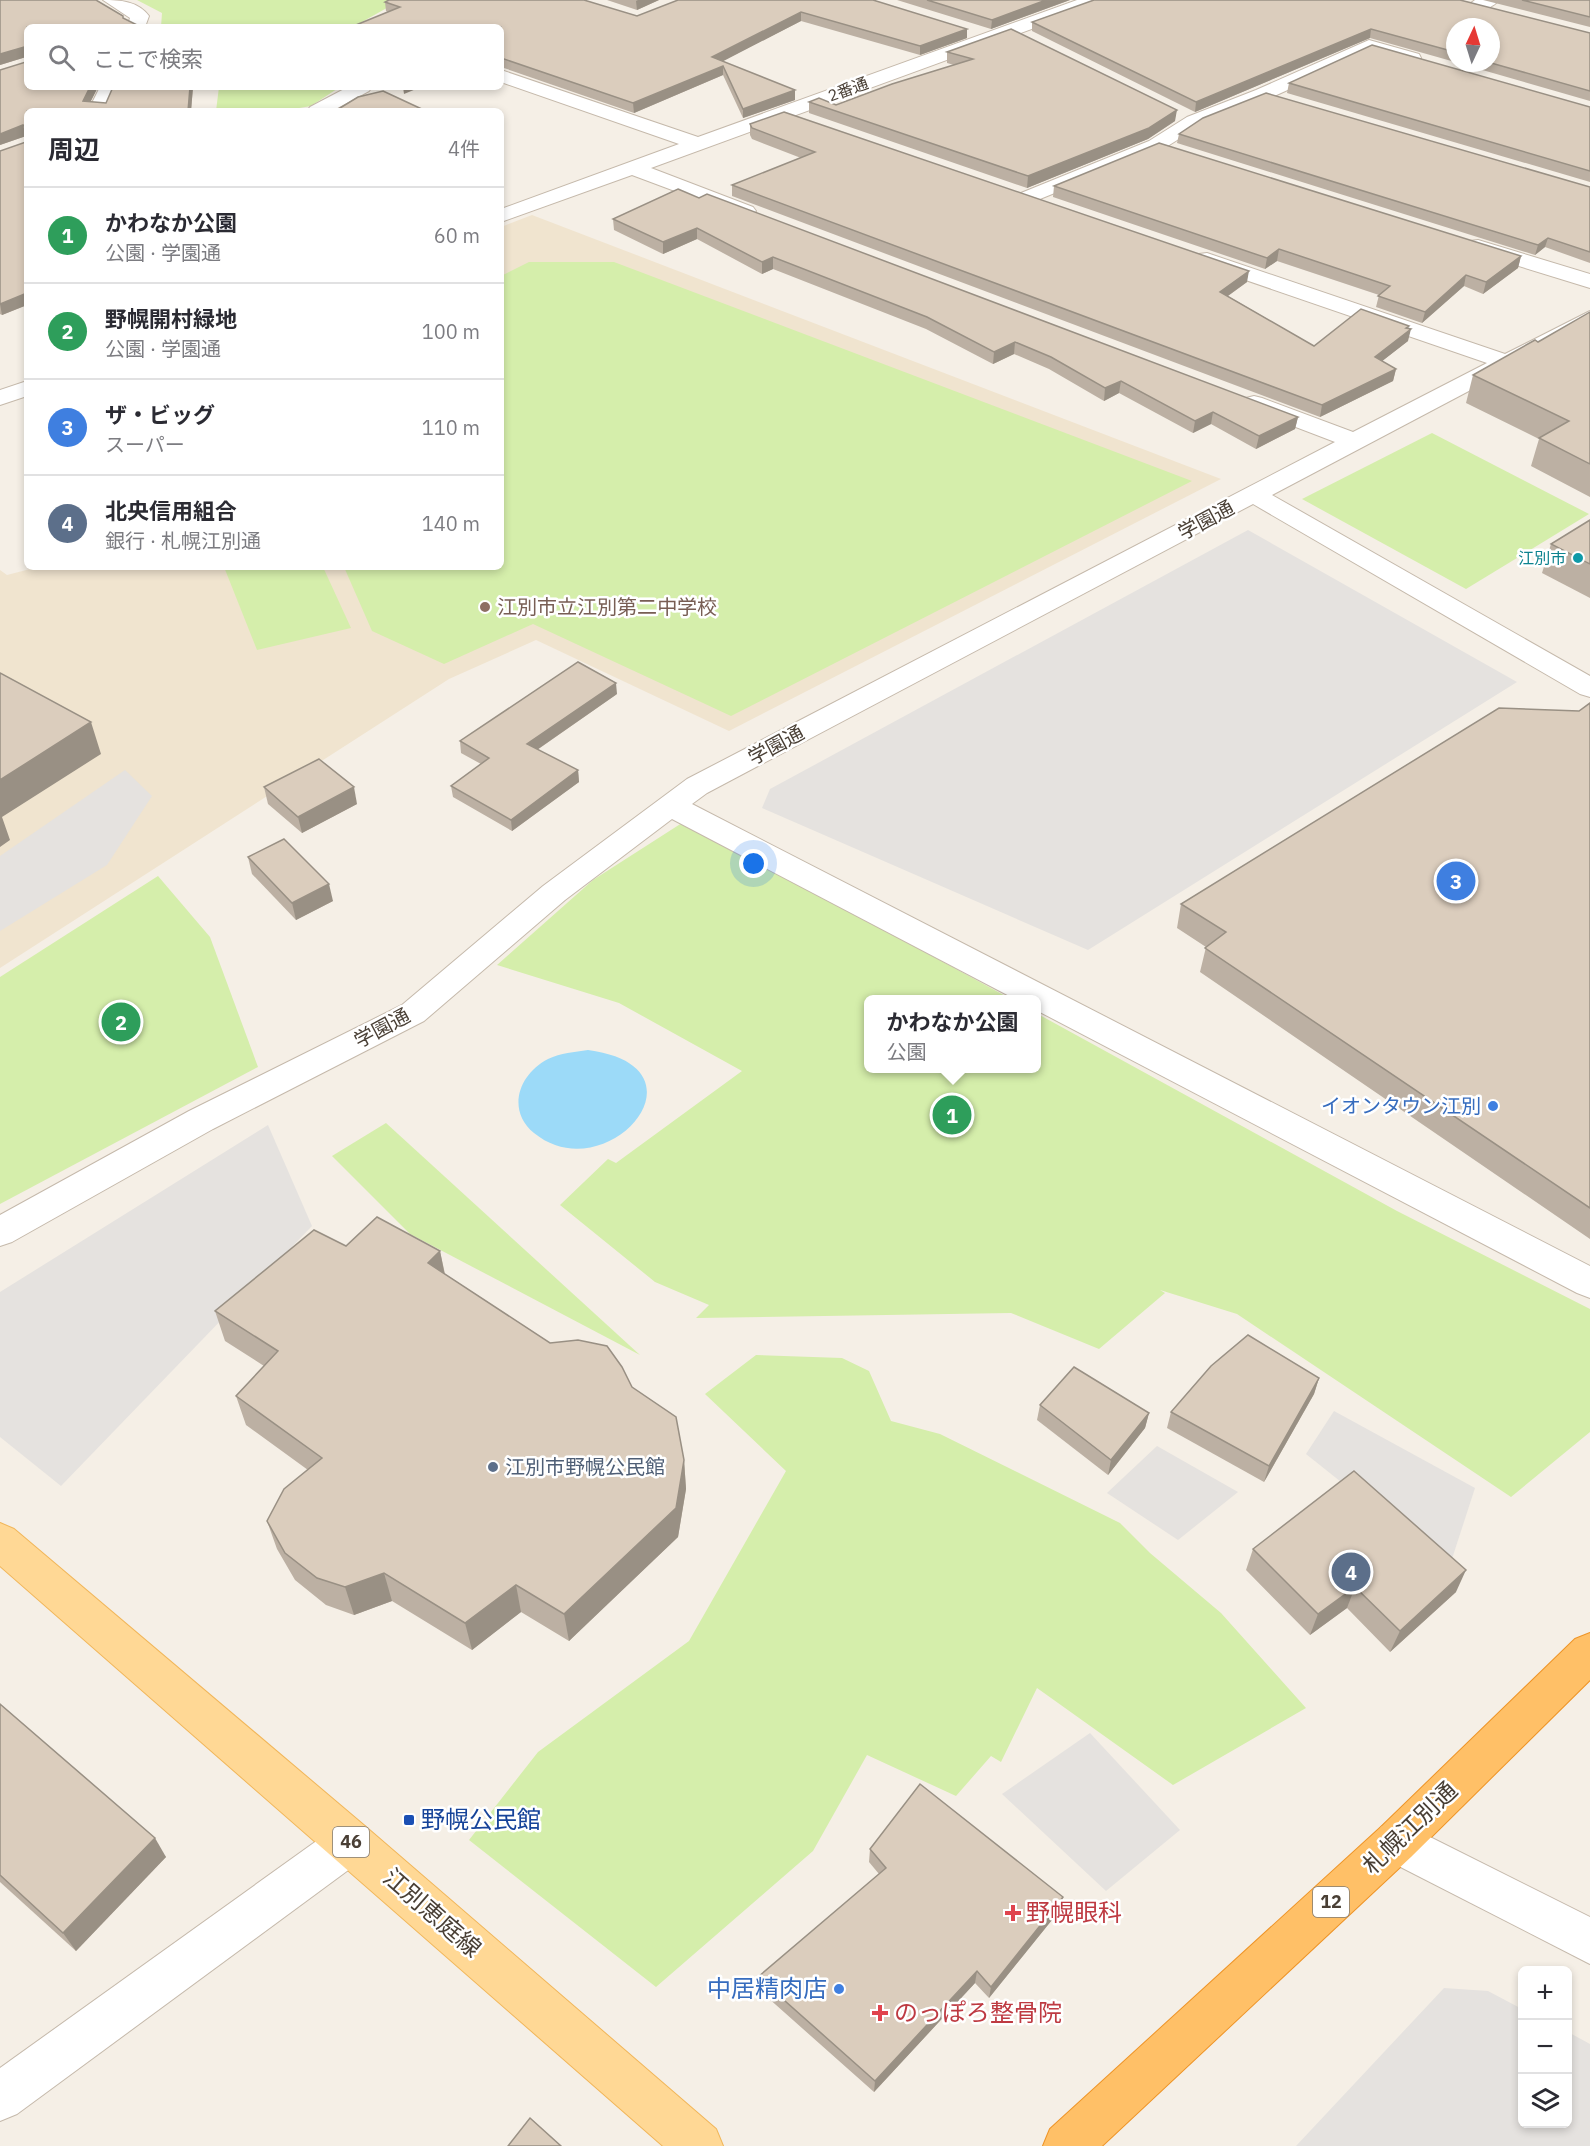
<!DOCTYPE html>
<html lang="ja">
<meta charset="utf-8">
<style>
:root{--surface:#fff;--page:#f7f7f7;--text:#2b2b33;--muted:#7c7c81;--line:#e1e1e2;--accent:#111827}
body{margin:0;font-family:"IBM Plex Sans","Noto Sans JP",sans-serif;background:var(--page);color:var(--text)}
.controls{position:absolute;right:18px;bottom:18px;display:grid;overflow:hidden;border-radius:9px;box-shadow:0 3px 9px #0003}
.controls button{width:54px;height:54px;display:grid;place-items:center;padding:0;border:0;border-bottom:2px solid var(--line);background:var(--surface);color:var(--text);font:30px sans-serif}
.compass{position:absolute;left:1446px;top:18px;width:54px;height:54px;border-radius:50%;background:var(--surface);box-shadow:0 3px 9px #0003;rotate:4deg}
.you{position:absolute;left:754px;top:864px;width:21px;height:21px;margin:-15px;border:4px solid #fff;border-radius:50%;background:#1a73e8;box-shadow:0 0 0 9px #1a73e833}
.badge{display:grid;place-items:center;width:39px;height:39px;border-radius:50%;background:var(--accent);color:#fff;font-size:20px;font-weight:700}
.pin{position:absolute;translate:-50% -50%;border:3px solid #fff;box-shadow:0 2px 6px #0006}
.popup{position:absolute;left:864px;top:995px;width:177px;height:78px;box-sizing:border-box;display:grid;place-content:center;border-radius:9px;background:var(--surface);filter:drop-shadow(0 2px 4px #0005);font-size:20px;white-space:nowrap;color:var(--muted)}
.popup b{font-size:22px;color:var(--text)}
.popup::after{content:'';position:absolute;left:50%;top:100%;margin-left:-12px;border:12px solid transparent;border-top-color:var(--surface)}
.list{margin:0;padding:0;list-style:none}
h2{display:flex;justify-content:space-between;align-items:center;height:78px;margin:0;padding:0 24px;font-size:26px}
h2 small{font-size:20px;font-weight:400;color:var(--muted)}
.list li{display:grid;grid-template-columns:39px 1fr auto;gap:18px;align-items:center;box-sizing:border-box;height:96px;padding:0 24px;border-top:2px solid var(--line)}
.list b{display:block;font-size:22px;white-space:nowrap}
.list p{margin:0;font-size:20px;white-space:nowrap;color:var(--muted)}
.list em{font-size:20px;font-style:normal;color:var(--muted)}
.icon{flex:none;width:33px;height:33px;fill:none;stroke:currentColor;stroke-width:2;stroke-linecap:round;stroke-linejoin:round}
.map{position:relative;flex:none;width:1590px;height:2146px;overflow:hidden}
.search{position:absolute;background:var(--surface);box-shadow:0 3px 9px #0003;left:24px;top:24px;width:480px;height:66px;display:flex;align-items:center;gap:15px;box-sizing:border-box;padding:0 21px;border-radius:9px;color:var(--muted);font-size:22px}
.panel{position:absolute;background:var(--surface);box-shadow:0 3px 9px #0003;left:24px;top:108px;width:480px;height:462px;border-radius:9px}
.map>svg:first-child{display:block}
</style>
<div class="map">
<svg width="1590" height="2146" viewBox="0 0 1590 2146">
<rect width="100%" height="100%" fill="#f5efe6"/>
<path fill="#f0e4cf" d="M532 215 1221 479 729 731 536 640 449 679 0 968V570L7 575 38 567H501V227Z"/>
<g fill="#d5eeab">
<path d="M137 0H401L353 27H161L162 13Z"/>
<path d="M219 87H340L311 106 282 111H216Z"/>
<path d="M529 262H614L1192 481 731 716 533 624 444 664 372 631 344 567H501V276Z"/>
<path d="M1432 433 1589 514 1466 589 1302 499Z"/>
<path d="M224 567H323L351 628 257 650Z"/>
<path d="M685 821 1011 999 868 1000V1068H1036V1013L1397 1211 1590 1309V1432L1511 1497 1237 1314 1160 1290 1165 1293 1099 1349 1011 1313 696 1318 709 1305 655 1282 560 1205 608 1159 616 1163 742 1071 619 1003 497 965 593 880Z"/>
<path d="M158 876 210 937 258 1067 0 1204V977Z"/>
<path d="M386 1123 640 1355 410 1234 332 1156Z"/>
<path d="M756 1355 842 1358 869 1371 891 1421 940 1434 1120 1523 1150 1553 1221 1613 1306 1708 1173 1785 1037 1688 1001 1762 991 1756 956 1796 867 1755 813 1851 656 1987 469 1840 538 1752 689 1641 786 1471 705 1394Z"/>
</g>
<g fill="#e5e2df">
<path d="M1248 530 1517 682 1088 950 762 808 770 789Z"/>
<path d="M125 770 152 796 107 865 0 931V856Z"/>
<path d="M268 1125 312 1226 61 1486 0 1437V1292Z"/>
<path d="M1334 1411 1475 1488 1449 1568 1306 1454Z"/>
<path d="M1157 1446 1238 1492 1178 1540 1107 1493Z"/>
<path d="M1090 1733 1180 1830 1106 1891 1002 1794Z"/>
<path d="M1444 1988 1488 1991 1522 2009V2124H1568V2032L1590 2044V2146H1296Z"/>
</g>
<path fill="#9cdaf8" d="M588 1050C716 1067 606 1192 534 1133 506 1110 519 1074 548 1059 561 1053 574 1052 588 1050Z"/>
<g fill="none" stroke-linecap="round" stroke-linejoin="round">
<defs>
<g id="minor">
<path d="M103 0C120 0 138 1 149 16L145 27H127L130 18Z"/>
<path d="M1077 0H1103L1100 4 651 168 753 207 756 211 753 215 746 217 739 215 632 175 501 222V209L679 144 501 82V70L698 137Z"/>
<path d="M1475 0H1499C1493 8 1479 12 1470 10L1467 6Z"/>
<path d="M1369 40 1419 54 1421 58 1419 62 1412 64 1371 52 1270 98 1201 125 1163 149 1035 201 1028 203 1021 201 1018 197 1021 193 1149 141 1187 117 1256 90Z"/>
<path d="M100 87H120L108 111H88Z"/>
<path d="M348 87H372L369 91 332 111H307L310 107Z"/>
<path d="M1478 240 1590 274V288L1470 251 1467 246 1470 241Z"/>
<path d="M1207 253 1505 354 1590 311V327L1272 495 1590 676V697L1580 694 1253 504 707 793 692 804 1590 1266V1298L1577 1293 1036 1010V1000H1017L672 819 565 900 424 1021 213 1129 12 1242 0 1246V1215L189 1111 402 1005 543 886 687 779 1335 442 1246 408 1242 403 1246 398 1254 396 1262 398 1353 432 1487 363 1199 264 1196 259 1199 254Z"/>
<path d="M27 381V396L0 405V390Z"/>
<path d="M351 1820 366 1827 373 1842 366 1857 17 2114 0 2121V2068L336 1827Z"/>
<path d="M1396 1820 1590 1917V1964L1381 1857 1374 1842 1381 1827Z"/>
</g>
<path id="major" d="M0 1523 14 1529 366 1827 716 2129 723 2146H663L0 1566Z"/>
<path id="highway" d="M1590 1633V1680L1411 1857 1102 2146H1043L1050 2129 1381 1827 1575 1639Z"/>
</defs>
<use href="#minor" stroke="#c5b9ab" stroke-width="2"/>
<use href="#major" stroke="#f1b659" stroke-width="2"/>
<use href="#highway" stroke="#ee9427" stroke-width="2"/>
<use href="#minor" fill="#fff" fill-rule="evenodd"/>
<use href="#major" fill="#ffd895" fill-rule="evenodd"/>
<use href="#highway" fill="#ffc067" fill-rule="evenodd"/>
</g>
<g fill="#bcb0a3">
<path d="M0 0H96L27 87H98L90 102 106 103 193 87 191 111H27V305L2 315 0 314V151L26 142V136L0 145 26 62V57L0 65Z"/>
<path d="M607 0H659L637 10Z"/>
<path d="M873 0 967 38 920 55 801 21 722 61 795 100 743 118 723 75 634 113 501 67V27L388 12 386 11 385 2 637 16Z"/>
<path d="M897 0H1070L991 29Z"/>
<path d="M1094 0H1460L1590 33V101L1458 63H1491V27H1455V62L1370 38 1195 112 1032 31V22Z"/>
<path d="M1483 0H1590V27Z"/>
<path d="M1011 29 1175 121 1148 139 1027 188 809 113V102L836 105 954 65 947 63V52Z"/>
<path d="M1289 83 1590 107V182L1287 93Z"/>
<path d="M750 124 1247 282 1228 296 1314 346 1408 329V341L1382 361 1396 369 1393 381 1320 417 732 196V185L801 158 752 139 750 135Z"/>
<path d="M1179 134 1590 187V263L1545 247 1535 255 1177 143Z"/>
<path d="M1054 186 1521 256 1518 268 1483 294 1464 286 1422 323 1376 307 1379 295 1277 261 1265 269 1053 197Z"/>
<path d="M699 198 1298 417 1295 429 1256 449 1211 424 1193 433 1119 393 1104 401 1049 369 1014 354 993 364 926 329 773 269 762 274 697 239 663 254 614 230 613 219Z"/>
<path d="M1590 312V497L1531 466 1539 439 1466 403 1473 375 1538 342Z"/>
<path d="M1590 520V598L1542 573 1551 544Z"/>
<path d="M617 694 537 750 578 770 579 782 512 831 453 797 451 786 481 764 461 753 460 741Z"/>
<path d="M1590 703V1239L1200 972 1206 947 1177 928 1181 904 1579 711Z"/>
<path d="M264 787 357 804 302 833 268 804Z"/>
<path d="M248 857 333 901 296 920 252 874Z"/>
<path d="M346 1246 440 1251 445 1274 550 1343 632 1387 684 1460 686 1489 678 1537 569 1641 521 1612 472 1650 392 1601 354 1615 326 1605 295 1580 277 1549 267 1521 308 1470 246 1425 236 1396 264 1366 225 1341 215 1311Z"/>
<path d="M1319 1378 1314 1394 1264 1482 1167 1428 1171 1412Z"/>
<path d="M1040 1405 1149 1413 1145 1428 1108 1475 1037 1420Z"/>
<path d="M1253 1549 1456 1592 1390 1652 1347 1608 1310 1635 1246 1570Z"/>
<path d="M0 1704 166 1857 76 1951 0 1882Z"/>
<path d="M870 1849 1060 1910 989 1998 975 1983 874 2092 758 1989V1977L879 1874 869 1862Z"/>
</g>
<g fill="#999084">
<path d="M638 0H659L637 10 636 1Z"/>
<path d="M1046 0H1070L991 29 992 20Z"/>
<path d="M801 12V21L712 67V57Z"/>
<path d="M967 29V38L920 55V46Z"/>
<path d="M1371 29 1370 38 1195 112 1196 102Z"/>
<path d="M24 47 26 57 0 65V54Z"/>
<path d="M723 66V75L634 113 633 103Z"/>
<path d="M90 87H98L86 111 83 101Z"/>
<path d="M190 87H193L191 111H188Z"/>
<path d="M403 87H421L404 94Z"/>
<path d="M795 90V100L743 118V109Z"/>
<path d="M1177 110 1175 121 1148 139 1027 188 1028 176Z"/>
<path d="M23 125 26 136 0 145V134Z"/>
<path d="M697 228V239L663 254V242Z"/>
<path d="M1548 238 1545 247 1535 255 1538 245Z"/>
<path d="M1279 249 1277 261 1265 269 1267 258Z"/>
<path d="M1521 256 1518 268 1483 294 1486 282Z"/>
<path d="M773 257V269L762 274V262Z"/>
<path d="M1249 271 1247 282 1218 303 1220 292Z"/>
<path d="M1466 275 1464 286 1422 323 1425 312Z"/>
<path d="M27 293V305L2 315 0 304Z"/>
<path d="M1409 326 1407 332 1411 329 1408 341 1372 369 1375 357Z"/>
<path d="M1015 342 1014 354 993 364 994 352Z"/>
<path d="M1396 369 1393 381 1320 417 1322 405Z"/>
<path d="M1121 381 1119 393 1104 401 1105 388Z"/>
<path d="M1213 412 1211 424 1193 433 1195 421Z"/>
<path d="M1298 417 1295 429 1256 449 1259 436Z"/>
<path d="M616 683 617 694 528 756 527 744Z"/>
<path d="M91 722 101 754 2 817 10 840 0 847V780Z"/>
<path d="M578 770 579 782 512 831 511 820Z"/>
<path d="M354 787 357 804 302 833 298 817Z"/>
<path d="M329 884 333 901 296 920 292 903Z"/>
<path d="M440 1251 446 1281 428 1263Z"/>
<path d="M1319 1378 1314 1394 1264 1482 1269 1466Z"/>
<path d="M1149 1413 1145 1428 1108 1475 1111 1460Z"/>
<path d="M684 1460 686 1489 678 1537 569 1641 564 1614Z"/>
<path d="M1466 1570 1456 1592 1390 1652 1400 1631Z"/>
<path d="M384 1573 392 1601 354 1615 345 1587Z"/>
<path d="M516 1585 521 1612 472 1650 465 1623Z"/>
<path d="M1355 1587 1347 1608 1310 1635 1318 1614Z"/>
<path d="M155 1838 166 1857 76 1951 63 1933Z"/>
<path d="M1063 1897 1060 1910 989 1998 991 1987Z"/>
<path d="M977 1971 975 1983 874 2092 875 2081Z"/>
</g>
<g fill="#dbcdbd" stroke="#999084" stroke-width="1.5">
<path d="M0 0H96L123 16V18L141 27H27V87H90L83 101 106 103 113 87H190L188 111H27V293L0 304V151L26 142V128L23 125 0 134V70L26 62 27 49 24 47 0 54Z"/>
<path d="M389 0H584L637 16 678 0H873L967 29 920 46 801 12 712 57 795 90 743 109 723 66 633 103 501 58V27H351L400 7 385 2Z"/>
<path d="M927 0H1046L992 20Z"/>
<path d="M1094 0H1460L1590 33V91L1491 63V27H1455V52L1371 29 1196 102 1032 22Z"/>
<path d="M1522 0H1590V17Z"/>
<path d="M1011 29 1177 110 1149 128 1028 176 809 102 819 98 836 105 892 84 973 59 947 52Z"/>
<path d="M1372 45 1590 107V171L1289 83Z"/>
<path d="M383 91 426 111H335L358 97Z"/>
<path d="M1266 93 1590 187V252L1548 238 1538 245 1179 134 1203 118Z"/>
<path d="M784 112 1249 271 1220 292 1314 346 1361 309 1409 326 1406 328 1411 329 1375 357 1396 369 1322 405 732 185 815 152 752 128 750 124Z"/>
<path d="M1159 143 1521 256 1486 282 1466 275 1425 312 1378 296 1390 286 1279 249 1267 258 1054 186Z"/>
<path d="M678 189 699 198 707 194 1298 417 1259 436 1213 412 1195 421 1121 381 1105 388 1051 357 1015 342 994 352 927 317 773 257 762 262 697 228 663 242 613 219Z"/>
<path d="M1590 312V464L1539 438 1569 421 1473 375 1535 340 1538 342Z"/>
<path d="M1590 520V564L1551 544Z"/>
<path d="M578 662 616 683 527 744 578 770 511 820 451 786 489 758 460 741Z"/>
<path d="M0 673 91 722 0 780Z"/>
<path d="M1590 703V1208L1205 948 1226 932 1181 904 1499 708 1579 711Z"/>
<path d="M319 759 354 787 298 817 264 787Z"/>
<path d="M284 839 329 884 292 903 248 857Z"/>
<path d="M377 1217 440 1251 428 1263 550 1343 578 1340 607 1346 622 1367 632 1387 676 1417 684 1460 676 1508 564 1614 516 1585 465 1623 384 1573 345 1587 317 1578 285 1553 267 1521 284 1489 322 1458 236 1396 278 1351 215 1311 314 1230 346 1246Z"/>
<path d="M1248 1335 1319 1378 1269 1466 1171 1412 1211 1366Z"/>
<path d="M1074 1367 1149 1413 1111 1460 1040 1405Z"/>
<path d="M1354 1471 1466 1570 1400 1631 1355 1587 1318 1614 1253 1549Z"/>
<path d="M0 1704 155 1838 63 1933 0 1875Z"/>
<path d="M920 1784 1063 1897 991 1987 977 1971 875 2081 758 1977 886 1868 870 1849Z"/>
<path d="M530 2118 561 2146H508Z"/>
</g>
<circle fill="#0f9aa8" stroke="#fff" stroke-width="2" cx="1578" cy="558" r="6"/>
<circle fill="#8d6e63" stroke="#fff" stroke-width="2" cx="485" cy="607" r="6"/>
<g fill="#3f7fe0" stroke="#fff" stroke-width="2">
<circle cx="1493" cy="1106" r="6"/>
<circle cx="839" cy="1989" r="6"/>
</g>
<circle fill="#5c6f8a" stroke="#fff" stroke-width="2" cx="493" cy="1467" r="6"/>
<rect fill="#1a4fb4" stroke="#fff" stroke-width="2" x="403" y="1814" width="12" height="12" rx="3"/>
<g fill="#e0444e" stroke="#fff" stroke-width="2">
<path d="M1010 1904h6v6h6v6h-6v6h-6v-6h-6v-6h6z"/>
<path d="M877 2004h6v6h6v6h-6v6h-6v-6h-6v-6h6z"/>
</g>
<g text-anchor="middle" stroke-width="5" stroke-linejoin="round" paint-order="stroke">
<g font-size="16" fill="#493f35" stroke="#fff">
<text transform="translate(848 89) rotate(-20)" y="6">2番通</text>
</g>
<g font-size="16" fill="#0d838f" stroke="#fff" text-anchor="end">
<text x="1566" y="564">江別市</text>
</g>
<g fill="#fff" stroke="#807972" stroke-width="1.5">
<rect x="333" y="1827" width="36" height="30" rx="4.5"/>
<rect x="1313" y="1887" width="36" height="30" rx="4.5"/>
</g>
<g font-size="18" font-weight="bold" fill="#493f35">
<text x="351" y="1848">46</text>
<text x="1331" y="1908">12</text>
</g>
<g font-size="20" fill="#493f35" stroke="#fff">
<text transform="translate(1206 520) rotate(-28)" y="7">学園通</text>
<text transform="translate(776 745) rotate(-28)" y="7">学園通</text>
<text transform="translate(382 1028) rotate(-28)" y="7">学園通</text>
</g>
<g font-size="20" fill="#785e54" stroke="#fff" text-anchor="start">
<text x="497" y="614">江別市立江別第二中学校</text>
</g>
<g font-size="20" fill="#366cbe" stroke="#fff" text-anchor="end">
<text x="1481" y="1113">イオンタウン江別</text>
</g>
<g font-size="20" fill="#4e5e75" stroke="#fff" text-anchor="start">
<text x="505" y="1474">江別市野幌公民館</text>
</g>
<g font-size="24" fill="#164399" stroke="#fff" text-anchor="start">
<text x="421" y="1828">野幌公民館</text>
</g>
<g font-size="24" fill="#493f35" stroke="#fff">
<text transform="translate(1410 1828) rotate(-44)" y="8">札幌江別通</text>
<text transform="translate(432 1913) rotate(41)" y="8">江別恵庭線</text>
</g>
<g font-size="24" fill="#be3a42" stroke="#fff" text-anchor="start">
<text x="1026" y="1921">野幌眼科</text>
<text x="894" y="2021">のっぽろ整骨院</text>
</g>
<g font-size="24" fill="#366cbe" stroke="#fff" text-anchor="end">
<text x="827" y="1997">中居精肉店</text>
</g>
</g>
</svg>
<div class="controls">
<button>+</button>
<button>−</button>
<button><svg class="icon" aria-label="layers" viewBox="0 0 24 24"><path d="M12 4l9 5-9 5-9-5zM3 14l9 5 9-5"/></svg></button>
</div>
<svg class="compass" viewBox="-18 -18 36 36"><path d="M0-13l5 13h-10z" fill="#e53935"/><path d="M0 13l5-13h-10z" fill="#7c7c81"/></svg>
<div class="you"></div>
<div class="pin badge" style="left:952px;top:1115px;background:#2e9e5b">1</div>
<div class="popup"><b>かわなか公園</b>公園</div>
<div class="pin badge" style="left:121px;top:1022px;background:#2e9e5b">2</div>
<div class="pin badge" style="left:1456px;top:881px;background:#3f7fe0">3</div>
<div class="pin badge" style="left:1351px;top:1572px;background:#5c6f8a">4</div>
<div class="search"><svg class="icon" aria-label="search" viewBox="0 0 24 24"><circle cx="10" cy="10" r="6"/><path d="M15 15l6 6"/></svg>ここで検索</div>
<section class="panel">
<h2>周辺<small>4件</small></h2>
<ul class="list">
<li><span class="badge" style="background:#2e9e5b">1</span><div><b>かわなか公園</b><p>公園 · 学園通</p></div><em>60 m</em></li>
<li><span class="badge" style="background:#2e9e5b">2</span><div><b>野幌開村緑地</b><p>公園 · 学園通</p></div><em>100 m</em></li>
<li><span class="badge" style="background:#3f7fe0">3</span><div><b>ザ・ビッグ</b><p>スーパー</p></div><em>110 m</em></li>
<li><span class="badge" style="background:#5c6f8a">4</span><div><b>北央信用組合</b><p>銀行 · 札幌江別通</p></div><em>140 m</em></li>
</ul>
</section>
</div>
